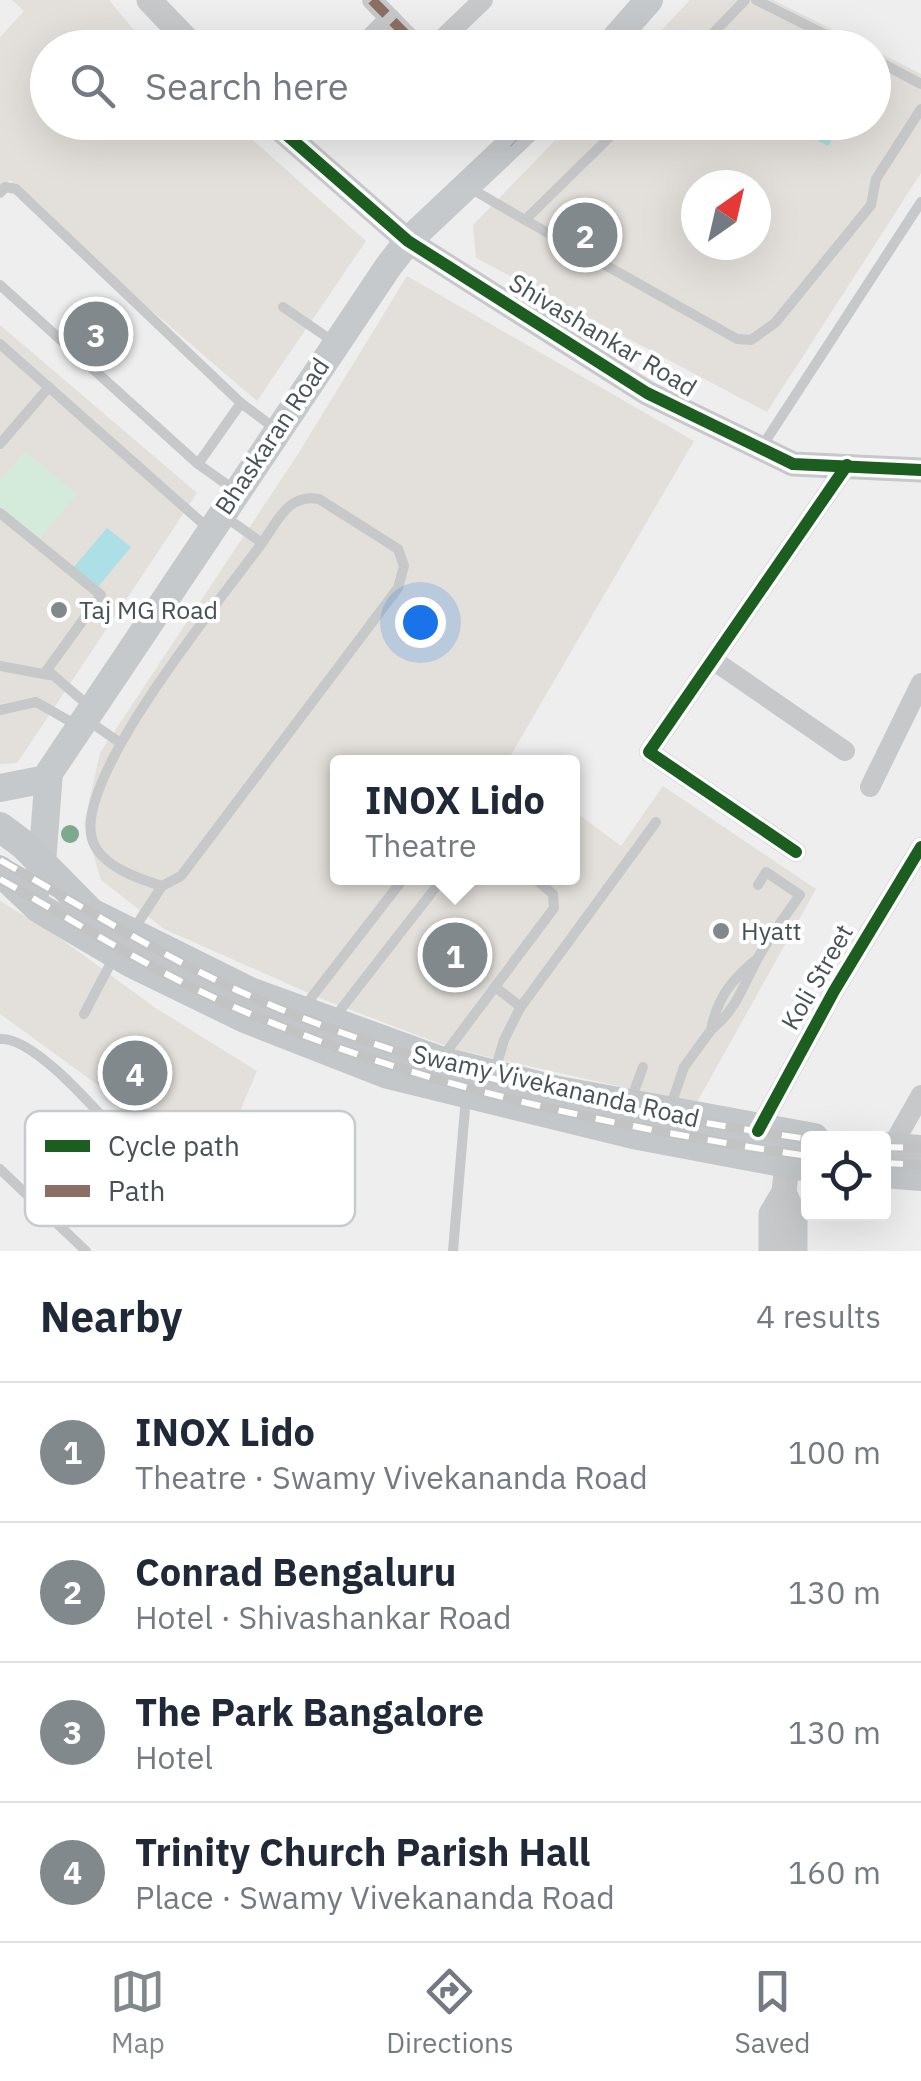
<!DOCTYPE html>
<meta charset="utf-8">
<style>
:root{--surface:#fff;--page:#f6f6f7;--text:#1f2937;--muted:#747a83;--line:#e0e1e3;--accent:#81898c}
body{margin:0;font-family:"IBM Plex Sans",sans-serif;background:var(--page);color:var(--text)}
.controls{position:absolute;right:30px;bottom:30px;display:grid;overflow:hidden;border-radius:10px;box-shadow:0 10px 40px #0002}
.controls button{width:90px;height:90px;display:grid;place-items:center;padding:0;border:0;border-bottom:2px solid var(--line);background:var(--surface);color:var(--text);font:50px sans-serif}
.compass{position:absolute;left:681px;top:170px;width:90px;height:90px;border-radius:50%;background:var(--surface);box-shadow:0 10px 40px #0002;rotate:34deg}
.you{position:absolute;left:420px;top:622px;width:35px;height:35px;margin:-25px;border:8px solid #fff;border-radius:50%;background:#1a73e8;box-shadow:0 0 0 15px #1a73e833}
.badge{display:grid;place-items:center;width:65px;height:65px;border-radius:50%;background:var(--accent);color:#fff;font-size:32px;font-weight:700}
.pin{position:absolute;translate:-50% -50%;border:5px solid #fff;box-shadow:0 2px 10px #0006}
.popup{position:absolute;left:330px;top:755px;width:250px;height:130px;box-sizing:border-box;display:grid;place-content:center;border-radius:10px;background:var(--surface);filter:drop-shadow(0 2px 8px #0005);font-size:32px;white-space:nowrap;color:var(--muted)}
.popup b{font-size:38px;color:var(--text)}
.popup::after{content:'';position:absolute;left:50%;top:100%;margin-left:-20px;border:20px solid transparent;border-top-color:var(--surface)}
.list{margin:0;padding:0;list-style:none}
h2{display:flex;justify-content:space-between;align-items:center;height:130px;margin:0;padding:0 40px;font-size:42px}
h2 small{font-size:32px;font-weight:400;color:var(--muted)}
.list li{display:grid;grid-template-columns:65px 1fr auto;gap:30px;align-items:center;box-sizing:border-box;height:140px;padding:0 40px;border-top:2px solid var(--line)}
.list b{display:block;font-size:38px;white-space:nowrap}
.list p{margin:0;font-size:32px;white-space:nowrap;color:var(--muted)}
.list em{font-size:32px;font-style:normal;color:var(--muted)}
.icon{flex:none;width:55px;height:55px;fill:none;stroke:currentColor;stroke-width:2;stroke-linecap:round;stroke-linejoin:round}
.map{position:relative;flex:none;width:921px;height:1251px;overflow:hidden}
.search{position:absolute;background:var(--surface);box-shadow:0 10px 40px #0002;left:30px;right:30px;top:30px;height:110px;display:flex;align-items:center;gap:25px;box-sizing:border-box;padding:0 35px;border-radius:55px;color:var(--muted);font-size:38px}
.sheet{height:690px;background:var(--surface)}
nav{display:flex;justify-content:space-around;align-items:center;box-sizing:border-box;height:140px;border-top:2px solid var(--line);background:var(--surface);font-size:28px;color:var(--muted)}
nav a{display:grid;justify-items:center;gap:5px}
nav .on{color:var(--accent)}
.map>svg:first-child{display:block}
</style>
<div class="map">
<svg width="921" height="1251" viewBox="0 0 921 1251">
<rect width="100%" height="100%" fill="#eee"/>
<g fill="#e3e0db" fill-rule="evenodd">
<path d="M12 0H109L148 47 48 48V122L234 123 366 241 257 401 115 279 10 180 0 190V37L24 11Z"/>
<path d="M690 0H773L868 47 645 48Z"/>
<path d="M874 50 921 74V173L767 412 476 258 473 225 572 123 874 122ZM696 185H756V245H696Z"/>
<path d="M407 276 694 441 508 760 511 762H338V878H572L573 810 621 846 663 786 816 889 696 1104 454 1049 322 999 164 929 101 880 84 824 100 753 298 454Z"/>
<path d="M0 325 197 493 17 763 0 764Z"/>
<path d="M0 901 56 935 154 1007 257 1071 215 1170 0 1014Z"/>
</g>
<path fill="#d4ebdb" d="M25 451 77 494 35 544 0 515V481Z"/>
<g fill="#acdfe6">
<path d="M784 123 841 122V123L828 146Z"/>
<path d="M107 528 131 547 98 587 74 567Z"/>
</g>
<g fill="none" stroke-linecap="round" stroke-linejoin="round">
<g stroke="#c6c8c9" stroke-width="10">
<path d="M756 0 852 48"/>
<path d="M699 48 745 0"/>
<path d="M874 59 921 84"/>
<path d="M470 188 525 220 625 122"/>
<path d="M0 193 5 187 16 189 241 403 277 430"/>
<path d="M525 220 737 339 751 340 775 323 871 205 876 179 921 109"/>
<path d="M0 285 198 464 236 491"/>
<path d="M283 307 334 342"/>
<path d="M0 344 209 529"/>
<path d="M0 444 49 387"/>
<path d="M761 448 921 202"/>
<path d="M198 464 241 403"/>
<path d="M0 513 101 595 47 670 89 706"/>
<path d="M224 516 262 543C278 521 288 493 319 499L398 549 404 566 398 588 181 876 162 886C139 879 103 867 93 842 69 782 223 597 262 543"/>
<path d="M0 666 49 675"/>
<path d="M0 710 36 702 80 727"/>
<path d="M87 720 119 742"/>
<path d="M132 932 162 886"/>
<path d="M757 959C732 979 717 998 711 1030 738 1008 743 985 759 956 771 935 786 915 800 895L766 872 758 885"/>
<path d="M495 987 521 1007"/>
<path d="M304 1007 404 878"/>
<path d="M84 1014 115 955"/>
<path d="M334 1018 443 878"/>
<path d="M0 1039C37 1036 107 1124 134 1151"/>
<path d="M441 1059 554 908 553 894 534 878"/>
<path d="M494 1074 504 1040 520 1008 656 822"/>
<path d="M631 1100 643 1067"/>
<path d="M670 1108 684 1067 711 1030"/>
<path d="M0 1169 86 1251"/>
<path d="M453 1251 466 1097"/>
</g>
<g stroke="#c6c8c9" stroke-width="20">
<path d="M372 0 419 48"/>
<path d="M360 48 390 18"/>
<path d="M433 48 483 0"/>
<path d="M492 122 514 143"/>
<path d="M713 660 845 751"/>
<path d="M870 787 921 683"/>
<path d="M796 852 649 752 847 465"/>
<path d="M758 1131 834 991 921 847"/>
<path d="M891 1148 921 1095"/>
</g>
<g stroke="#c6c8c9" stroke-width="25">
<path d="M149 0 195 48"/>
<path d="M272 122 408 241 647 393 793 464 921 470"/>
<path d="M784 1192 795 1217V1251"/>
<path d="M771 1251V1214L784 1192 787 1165"/>
</g>
<g stroke="#c6c9cb" stroke-width="28">
<path d="M607 48 649 0"/>
<path d="M0 788 46 779"/>
<path d="M33 903 42 863 49 773 388 267 408 241 534 122"/>
</g>
<g stroke="#c4c7c9" stroke-width="30">
<path d="M0 827 24 845 91 913 250 992 440 1061 558 1091 814 1138"/>
<path d="M0 871 39 908 132 963 245 1018 388 1074 633 1134 808 1167"/>
<path d="M884 1147 921 1150"/>
<path d="M884 1173 921 1176"/>
</g>
<defs>
<g id="rail">
<path d="M0 860C79 905 157 953 239 991 416 1072 617 1111 808 1139"/>
<path d="M0 879C77 923 153 971 234 1007 416 1086 613 1127 808 1156"/>
<path d="M884 1147 921 1148"/>
<path d="M884 1163 921 1165"/>
</g>
</defs>
<use href="#rail" stroke="#c2c4c4" stroke-width="10"/>
<use href="#rail" stroke="#fff" stroke-width="6" stroke-dasharray="19" stroke-linecap="butt"/>
<g stroke="#8d6e63" stroke-width="10" stroke-dasharray="20 10" stroke-linecap="butt">
<path d="M372 0 419 48"/>
<path d="M492 122 514 143"/>
</g>
<defs>
<g id="cycleway">
<path d="M272 122 408 241 647 393 793 464 921 470"/>
<path d="M796 852 649 752 847 465"/>
<path d="M758 1131 834 991 921 847"/>
</g>
</defs>
<use href="#cycleway" stroke="#fff" stroke-width="19"/>
<use href="#cycleway" stroke="#1b5e20" stroke-width="12"/>
</g>
<circle fill="#7da98f" cx="70" cy="834" r="9"/>
<g fill="#81898c" stroke="#fff" stroke-width="4">
<circle cx="59" cy="610" r="10"/>
<circle cx="721" cy="931" r="10"/>
</g>
<g text-anchor="middle" stroke-width="8" stroke-linejoin="round" paint-order="stroke">
<g font-size="25" fill="#475258" stroke="#fff">
<text transform="translate(603 335) rotate(31)" y="9">Shivashankar Road</text>
<text transform="translate(272 436) rotate(-56)" y="9">Bhaskaran Road</text>
<text transform="translate(817 977) rotate(-60)" y="9">Koli Street</text>
<text transform="translate(556 1086) rotate(13)" y="9">Swamy Vivekananda Road</text>
</g>
<g font-size="25" fill="#475258" stroke="#fff" text-anchor="start">
<text x="79" y="619">Taj MG Road</text>
<text x="741" y="940">Hyatt</text>
</g>
</g>
<rect x="25" y="1111" width="330" height="115" rx="15" fill="#fff" stroke="#c8cbcd" stroke-width="2.5"/>
<rect x="45" y="1140" width="45" height="12" fill="#1b5e20"/>
<rect x="45" y="1185" width="45" height="12" fill="#8d6e63"/>
<g font-size="28" fill="#475258">
<text x="108" y="1156">Cycle path</text>
<text x="108" y="1201">Path</text>
</g>
</svg>
<div class="controls">
<button><svg class="icon" aria-label="locate" viewBox="0 0 24 24"><circle cx="12" cy="12" r="6"/><path d="M12 2v4M12 18v4M2 12h4M18 12h4"/></svg></button>
</div>
<svg class="compass" viewBox="-18 -18 36 36"><path d="M0-13l5 13h-10z" fill="#e53935"/><path d="M0 13l5-13h-10z" fill="#747a83"/></svg>
<div class="you"></div>
<div class="pin badge" style="left:455px;top:955px">1</div>
<div class="popup"><b>INOX Lido</b>Theatre</div>
<div class="pin badge" style="left:585px;top:235px">2</div>
<div class="pin badge" style="left:96px;top:334px">3</div>
<div class="pin badge" style="left:135px;top:1073px">4</div>
<div class="search"><svg class="icon" aria-label="search" viewBox="0 0 24 24"><circle cx="10" cy="10" r="6"/><path d="M15 15l6 6"/></svg>Search here</div>
</div>
<section class="sheet">
<h2>Nearby<small>4 results</small></h2>
<ul class="list">
<li><span class="badge">1</span><div><b>INOX Lido</b><p>Theatre · Swamy Vivekananda Road</p></div><em>100 m</em></li>
<li><span class="badge">2</span><div><b>Conrad Bengaluru</b><p>Hotel · Shivashankar Road</p></div><em>130 m</em></li>
<li><span class="badge">3</span><div><b>The Park Bangalore</b><p>Hotel</p></div><em>130 m</em></li>
<li><span class="badge">4</span><div><b>Trinity Church Parish Hall</b><p>Place · Swamy Vivekananda Road</p></div><em>160 m</em></li>
</ul>
</section>
<nav>
<a class="on"><svg class="icon" aria-label="map" viewBox="0 0 24 24"><path d="M3 6l6-2 6 2 6-2v14l-6 2-6-2-6 2zM9 4v14M15 6v14"/></svg>Map</a>
<a><svg class="icon" aria-label="directions" viewBox="0 0 24 24"><path d="M12 3l9 9-9 9-9-9zM9 14v-3h6M13 9l2 2-2 2"/></svg>Directions</a>
<a><svg class="icon" aria-label="saved" viewBox="0 0 24 24"><path d="M7 4h10v16l-5-4-5 4z"/></svg>Saved</a>
</nav>
